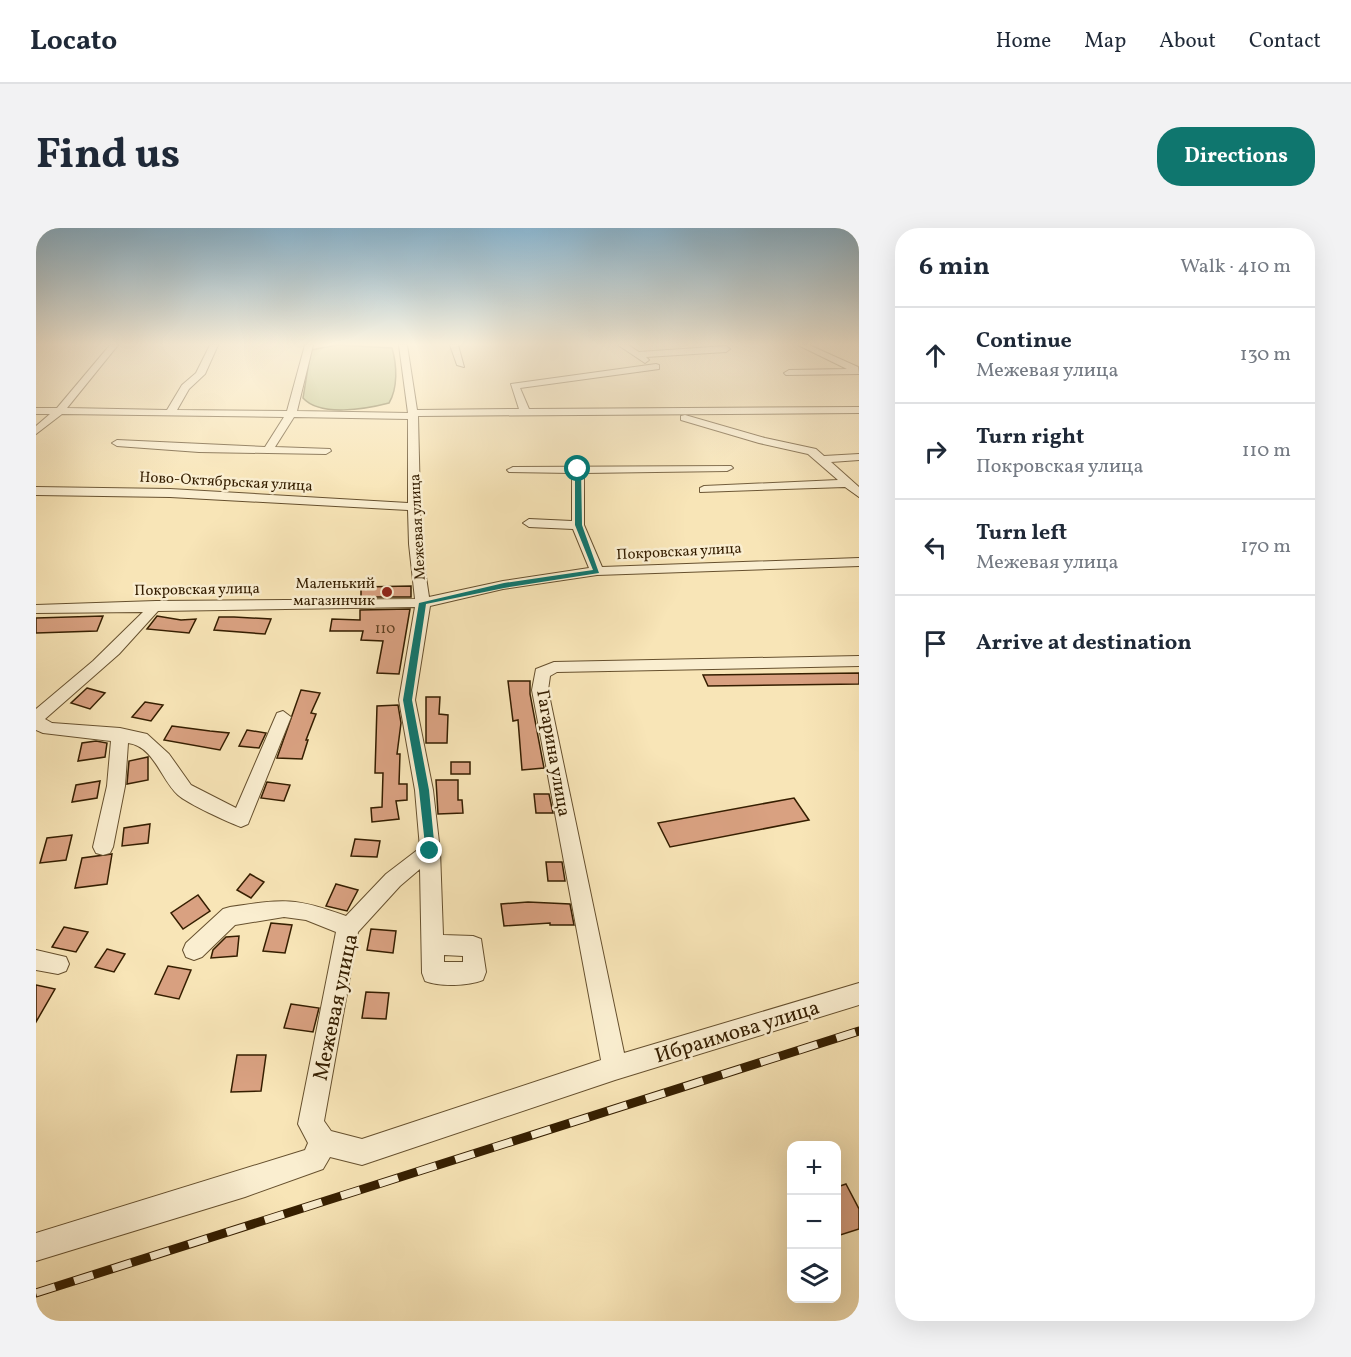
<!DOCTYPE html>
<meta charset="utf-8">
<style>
:root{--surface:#fff;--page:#f2f2f3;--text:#1f2937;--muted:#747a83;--line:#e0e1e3;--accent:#0f766e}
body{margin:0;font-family:Vollkorn,serif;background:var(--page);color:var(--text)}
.controls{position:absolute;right:18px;bottom:18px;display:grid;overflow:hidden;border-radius:12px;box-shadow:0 6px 24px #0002}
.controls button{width:54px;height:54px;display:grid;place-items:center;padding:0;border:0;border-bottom:2px solid var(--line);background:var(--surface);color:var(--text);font:30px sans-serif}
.stop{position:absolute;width:18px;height:18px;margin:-14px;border:4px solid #0f766e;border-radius:50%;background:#fff}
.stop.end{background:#0f766e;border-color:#fff;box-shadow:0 2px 6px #0008}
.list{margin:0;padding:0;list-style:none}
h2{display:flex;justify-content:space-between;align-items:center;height:78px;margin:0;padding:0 24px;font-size:26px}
h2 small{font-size:20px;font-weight:400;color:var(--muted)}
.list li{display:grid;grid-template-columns:39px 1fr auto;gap:18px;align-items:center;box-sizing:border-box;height:96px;padding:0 24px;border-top:2px solid var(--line)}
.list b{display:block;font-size:22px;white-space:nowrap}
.list p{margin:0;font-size:20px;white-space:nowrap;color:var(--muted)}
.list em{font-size:20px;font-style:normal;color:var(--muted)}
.icon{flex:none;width:33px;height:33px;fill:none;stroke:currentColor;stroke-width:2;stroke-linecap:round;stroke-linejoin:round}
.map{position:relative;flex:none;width:823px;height:1093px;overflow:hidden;border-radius:24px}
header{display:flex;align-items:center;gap:36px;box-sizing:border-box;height:84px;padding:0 30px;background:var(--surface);border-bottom:2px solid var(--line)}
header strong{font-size:28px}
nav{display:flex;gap:33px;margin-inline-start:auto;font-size:21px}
.intro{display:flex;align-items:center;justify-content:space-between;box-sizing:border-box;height:144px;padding:0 36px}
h1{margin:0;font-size:42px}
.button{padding:15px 27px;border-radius:24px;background:var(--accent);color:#fff;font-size:21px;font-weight:700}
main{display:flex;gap:36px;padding:0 36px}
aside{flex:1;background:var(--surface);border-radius:24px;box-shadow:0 6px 24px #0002}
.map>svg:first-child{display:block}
</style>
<header>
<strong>Locato</strong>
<nav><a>Home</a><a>Map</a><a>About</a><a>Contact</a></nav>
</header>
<div class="intro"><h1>Find us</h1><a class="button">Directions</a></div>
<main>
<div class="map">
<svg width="823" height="1093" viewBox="0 0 823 1093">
<rect width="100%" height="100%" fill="#f8e5b7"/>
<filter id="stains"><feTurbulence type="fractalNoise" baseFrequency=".00333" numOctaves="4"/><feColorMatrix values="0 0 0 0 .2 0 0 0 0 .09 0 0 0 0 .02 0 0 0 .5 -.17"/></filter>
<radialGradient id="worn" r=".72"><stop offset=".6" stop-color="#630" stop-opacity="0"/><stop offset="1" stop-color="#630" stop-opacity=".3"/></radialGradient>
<path fill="#bec48e" stroke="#7a7147" stroke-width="1.5" d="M301 117 356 120C361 137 362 160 353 175 330 181 284 189 267 170L275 122Z"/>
<g fill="#d9a181" stroke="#351e00" stroke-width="1.5">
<path d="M375 358V369H325V359Z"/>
<path d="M374 381 363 446 341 445 347 413 325 412 327 403H294L296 391 324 392V382Z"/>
<path d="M67 388 61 403 0 405V390Z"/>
<path d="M121 388 145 392 160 391 153 405 111 401Z"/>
<path d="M183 389H198L235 391 229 406 178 402Z"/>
<path d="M823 445V456L672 458 667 447Z"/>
<path d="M472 453H494V466L508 540 486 542 482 492 477 493Z"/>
<path d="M51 460 69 465 54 481 35 475Z"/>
<path d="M265 462 284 465 275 485 280 486 270 512H272L266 531 241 530Z"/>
<path d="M390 469H404L403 486 412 487 411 515H390Z"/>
<path d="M109 474 127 477 115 493 96 489Z"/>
<path d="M362 477 365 495 361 526H364L363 556H371V572L360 573 363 591 336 594 335 580 346 579 347 545H339L341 478Z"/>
<path d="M136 498 174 503 193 505 184 522 128 512Z"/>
<path d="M211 502 230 505 223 520 203 518Z"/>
<path d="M60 513 71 515 69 529 42 533 46 515Z"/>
<path d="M112 529V552L91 556 93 533Z"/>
<rect x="415" y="534" width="19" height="12"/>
<path d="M400 552H422V572H426L427 585 402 586Z"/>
<path d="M64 553 61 570 36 574 40 557Z"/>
<path d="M231 554 254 557 248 573 225 570Z"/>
<path d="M498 566H513L517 585H500Z"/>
<path d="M758 570 773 592 634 619 622 595Z"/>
<path d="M114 596 112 615 86 618 88 600Z"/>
<path d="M36 607 30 632 4 635 11 610Z"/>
<path d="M319 611 344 613 341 629 315 628Z"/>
<path d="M76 626 71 656 39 660 46 630Z"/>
<path d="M510 634H526L529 653H512Z"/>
<path d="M214 646 228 654 215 670 201 662Z"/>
<path d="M300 656 322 662 311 683 290 678Z"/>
<path d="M162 667 174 683 147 701 135 685Z"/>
<path d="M492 674 534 676 538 697H514V695L468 698 465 676Z"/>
<path d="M235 695 256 697 249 725 227 723Z"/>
<path d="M28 699 52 704 40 724 16 719Z"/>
<path d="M335 701 360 703 357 725 331 722Z"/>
<path d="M203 708 201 728 175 730 177 722 190 709Z"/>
<path d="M71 721 89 726 78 744 59 739Z"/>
<path d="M132 738 155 742 143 771 119 766Z"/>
<path d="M0 757 19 761 0 794Z"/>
<path d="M330 764 353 765 350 791 326 790Z"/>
<path d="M255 776 283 780 277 804 248 800Z"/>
<path d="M201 827H230L225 863 195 864Z"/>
<path d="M810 956 823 981V1001L801 1008V959Z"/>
</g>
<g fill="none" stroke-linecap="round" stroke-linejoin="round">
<defs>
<g id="minor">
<path d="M74 117H82L31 180 131 182 146 157 160 145 174 117H182L169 146 153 161 141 182 251 183 269 117H277L261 183 372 185 363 117H371L381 182 483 181 475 156 620 136 623 137V141L484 160 493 181 823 179V185L382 188 385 316 393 369 467 353 553 340 537 301 493 299 487 295 493 291 536 293V245L473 244 471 242 477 239 695 238 697 240 691 243 548 245V297L566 339 823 330V338L561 347 467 361 394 378 379 472 397 562 404 623 407 707 437 708 445 711 450 744 447 752C432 758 404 759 389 753L386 745 384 641 364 658 322 704 288 893 295 903 326 911 565 832 496 462 500 441 518 434 823 428V438L521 444 514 448 512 462 588 825 823 755V777L579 852 326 937 294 929 287 941 209 969 0 1033V1005L269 922 272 915 262 896 300 704 270 692 248 689 199 697 166 729 158 732 150 729 147 722 150 715 187 681 194 679C248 671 258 669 310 688L350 646 384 620 379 562 363 472 379 379 122 383 83 426 9 491 16 495 84 500 111 506 133 526 155 557 200 580 241 485 247 483 255 489 214 591 212 596 205 599C192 594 152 576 142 567 125 552 118 518 92 515L89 558 77 619 74 625 67 627 60 625 57 619 71 558 75 513 7 505 0 502V481L57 433 107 384 0 385V377L120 373 379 371 373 316 372 282 134 269 0 267V259L134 261 372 275V191L258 189 239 219 294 221 295 223 290 226 163 224 81 218 76 215 81 212 229 219 248 189 26 186 0 206V198L14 186H0V180H21ZM408 727 427 728V734H408Z"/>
<path d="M414 117H422L428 139 421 137Z"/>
<path d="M582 117H592L603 124 690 118 694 121 690 124 610 129 613 132 609 135Z"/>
<path d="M762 117H773L822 139 823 146 750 147 748 145 753 142 811 141Z"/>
<path d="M649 187 729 210 780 221 788 228 823 226V232L795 234 823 259V269L809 259 664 264V260L668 258 802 252 772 226 723 215 645 192V188Z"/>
<path d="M0 722 30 729 33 736 30 743 22 746 0 742Z"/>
</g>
</defs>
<use href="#minor" stroke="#66502e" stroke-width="2"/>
<use href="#minor" fill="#faeed0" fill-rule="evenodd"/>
<defs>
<path id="rail" d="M0 1065 823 803"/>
</defs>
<use href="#rail" stroke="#351e00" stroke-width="9"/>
<use href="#rail" stroke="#faeed0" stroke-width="7" stroke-dasharray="20" stroke-linecap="butt"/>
</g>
<linearGradient id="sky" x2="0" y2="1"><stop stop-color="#8bb8d4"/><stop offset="0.43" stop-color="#fcf3df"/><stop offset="1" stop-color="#fcf3df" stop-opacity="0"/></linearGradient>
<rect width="823" height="270" fill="url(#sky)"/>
<path fill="#0f766e" d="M542 239 545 241 546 297 563 345 468 360 390 376 376 472 393 562 399 623 397 626H390L383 562 367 472 383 375 468 355 557 342 539 297V241Z"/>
<circle fill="#8f2418" stroke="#faeed0" stroke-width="2" cx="351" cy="364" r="6"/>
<g text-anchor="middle" stroke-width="5" stroke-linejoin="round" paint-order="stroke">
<g font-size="15" fill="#351e00" stroke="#faeed0">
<text transform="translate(190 253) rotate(3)" y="5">Ново-Октябрьская улица</text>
<text transform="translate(381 299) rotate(-93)" y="5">Межевая улица</text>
<text transform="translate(643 323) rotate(-3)" y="5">Покровская улица</text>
<text transform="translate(161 361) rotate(-1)" y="5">Покровская улица</text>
</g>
<g font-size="15" fill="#351e00" stroke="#faeed0" text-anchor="end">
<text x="339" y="360">Маленький<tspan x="339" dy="17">магазинчик</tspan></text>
</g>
<g font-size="15" fill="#5e3f20">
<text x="349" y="405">110</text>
</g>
<g font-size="18" fill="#351e00" stroke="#faeed0">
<text transform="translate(518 525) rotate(80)" y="6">Гагарина улица</text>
</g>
<g font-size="21" fill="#351e00" stroke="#faeed0">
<text transform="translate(299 779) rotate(-78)" y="7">Межевая улица</text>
<text transform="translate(701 803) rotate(-17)" y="7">Ибраимова улица</text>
</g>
</g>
<rect width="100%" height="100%" filter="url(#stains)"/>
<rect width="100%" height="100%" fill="url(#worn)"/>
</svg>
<div class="controls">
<button>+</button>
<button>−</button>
<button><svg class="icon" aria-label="layers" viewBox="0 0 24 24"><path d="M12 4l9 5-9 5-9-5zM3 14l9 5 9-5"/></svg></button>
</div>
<div class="stop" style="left:542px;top:241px"></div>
<div class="stop end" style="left:394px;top:623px"></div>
</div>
<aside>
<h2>6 min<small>Walk · 410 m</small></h2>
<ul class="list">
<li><svg class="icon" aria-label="ahead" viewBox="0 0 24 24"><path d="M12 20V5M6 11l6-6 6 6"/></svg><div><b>Continue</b><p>Межевая улица</p></div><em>130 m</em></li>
<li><svg class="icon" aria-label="right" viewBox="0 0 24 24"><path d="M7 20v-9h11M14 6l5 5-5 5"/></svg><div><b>Turn right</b><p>Покровская улица</p></div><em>110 m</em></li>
<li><svg class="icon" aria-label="left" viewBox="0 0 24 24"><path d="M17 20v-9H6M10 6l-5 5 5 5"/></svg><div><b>Turn left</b><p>Межевая улица</p></div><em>170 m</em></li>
<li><svg class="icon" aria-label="arrive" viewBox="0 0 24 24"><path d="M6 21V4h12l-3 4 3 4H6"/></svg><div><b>Arrive at destination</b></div></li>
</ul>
</aside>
</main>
